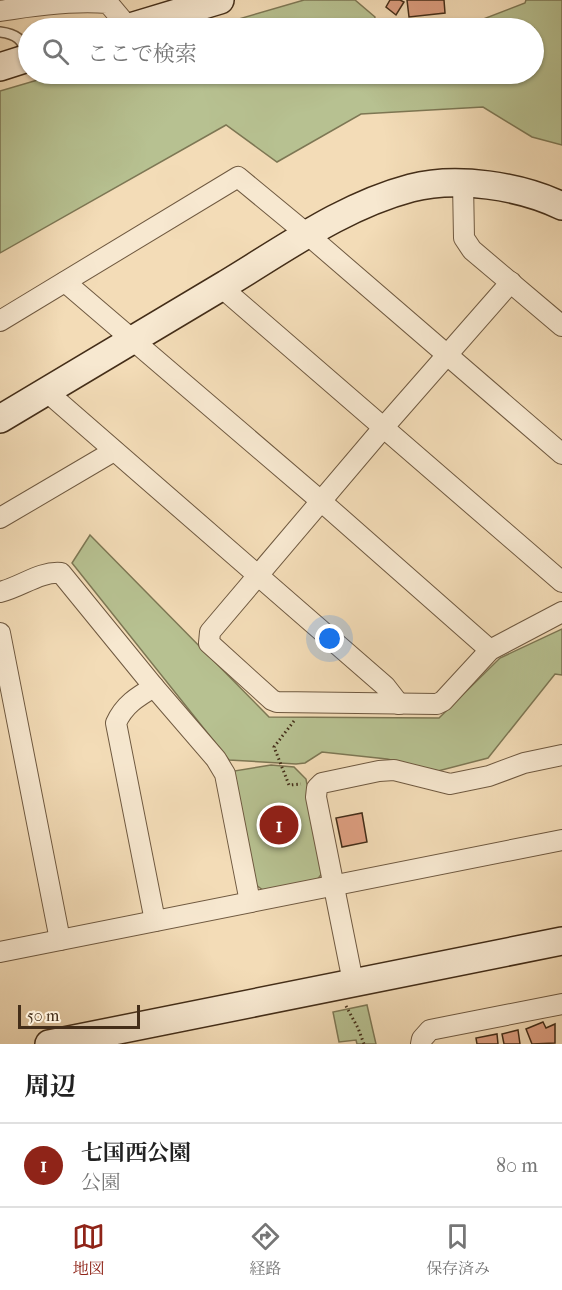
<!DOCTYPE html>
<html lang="ja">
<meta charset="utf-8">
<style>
:root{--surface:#fff;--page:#f2f2f2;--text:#222;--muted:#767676;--line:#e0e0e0;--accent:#8f2418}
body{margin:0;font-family:"IM FELL French Canon","Noto Serif JP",serif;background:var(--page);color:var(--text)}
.scale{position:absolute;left:18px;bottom:15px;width:122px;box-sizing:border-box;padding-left:6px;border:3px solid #432d18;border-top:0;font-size:16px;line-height:21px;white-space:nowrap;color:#432d18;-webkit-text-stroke:4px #f7e8d0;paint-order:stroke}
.you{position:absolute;left:330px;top:639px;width:21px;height:21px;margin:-15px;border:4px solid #fff;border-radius:50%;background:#1a73e8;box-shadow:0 0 0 9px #1a73e833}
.badge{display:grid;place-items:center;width:39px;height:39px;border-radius:50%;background:var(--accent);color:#fff;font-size:20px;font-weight:700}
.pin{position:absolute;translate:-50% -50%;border:3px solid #fff;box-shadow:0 2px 6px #0006}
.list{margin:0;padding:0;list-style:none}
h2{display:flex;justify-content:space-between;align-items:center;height:78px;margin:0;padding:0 24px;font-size:26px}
h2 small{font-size:20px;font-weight:400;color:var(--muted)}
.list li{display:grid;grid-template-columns:39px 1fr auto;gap:18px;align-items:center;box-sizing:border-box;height:84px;padding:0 24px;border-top:2px solid var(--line)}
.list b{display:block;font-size:22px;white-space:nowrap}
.list p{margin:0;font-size:20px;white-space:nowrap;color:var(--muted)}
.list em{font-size:20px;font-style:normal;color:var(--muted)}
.icon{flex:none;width:33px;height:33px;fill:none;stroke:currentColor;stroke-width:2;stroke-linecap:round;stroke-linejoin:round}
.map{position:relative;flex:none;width:562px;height:1044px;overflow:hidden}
.search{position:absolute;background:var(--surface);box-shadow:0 2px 4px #0004;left:18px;right:18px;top:18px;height:66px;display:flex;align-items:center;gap:15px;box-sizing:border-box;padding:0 21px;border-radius:33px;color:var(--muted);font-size:22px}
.sheet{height:162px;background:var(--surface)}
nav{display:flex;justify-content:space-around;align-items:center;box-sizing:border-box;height:84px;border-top:2px solid var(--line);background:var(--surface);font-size:16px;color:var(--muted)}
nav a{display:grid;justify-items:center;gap:3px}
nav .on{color:var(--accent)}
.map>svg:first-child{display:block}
</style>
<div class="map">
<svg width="562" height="1044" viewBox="0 0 562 1044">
<rect width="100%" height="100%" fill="#f3dcb7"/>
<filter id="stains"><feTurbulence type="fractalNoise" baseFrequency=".00333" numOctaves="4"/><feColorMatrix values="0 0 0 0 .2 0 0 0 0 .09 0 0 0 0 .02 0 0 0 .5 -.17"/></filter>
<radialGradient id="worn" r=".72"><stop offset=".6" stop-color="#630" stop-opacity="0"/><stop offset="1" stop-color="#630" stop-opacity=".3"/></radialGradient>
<g fill="#b7c191" stroke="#7d7754" stroke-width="1.5">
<path d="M304 0H355L375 17 373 28H208Z"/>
<path d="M526 0H562V145L532 137 483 107 361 114 277 162 226 125 0 253V91L58 74H534V28H460L525 3Z"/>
<path d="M90 535 269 717 439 718 500 658 562 629V675L555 674 488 758 438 771 387 759 322 752 305 763 296 764 229 760 72 563Z"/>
<path d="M271 765 294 767 306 779 323 872 317 880 263 890 256 885 234 771Z"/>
<path d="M367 1005 376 1044H357L356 1040 339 1042 333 1012Z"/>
</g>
<g fill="#dd9e80" stroke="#432d18" stroke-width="1.5">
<path d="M390 0H400L404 2 396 15 386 7Z"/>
<path d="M407 0H444L445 13 409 17Z"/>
<path d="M362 813 367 842 342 847 336 818Z"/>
<path d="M543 1022 546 1028 555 1024V1043L532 1044 526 1029Z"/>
<path d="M518 1030 520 1044H504L502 1034Z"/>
<path d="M497 1034 498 1044H477L476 1038Z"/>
</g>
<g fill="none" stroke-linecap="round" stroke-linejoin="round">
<defs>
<path id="lane" d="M0 32C16 34 23 39 27 55"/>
<g id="street">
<path d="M0 11C35 5 73 0 108 3L129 28"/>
<path d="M463 183 464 238 472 250 562 326"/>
<path d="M65 282 322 502 490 650"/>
<path d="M511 282 383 428 210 632 209 643 272 700 277 702 437 704 443 701 490 650 562 612"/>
<path d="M221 287 562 582"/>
<path d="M0 321 238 177 307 234 562 454"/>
<path d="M46 391 385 686 399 704"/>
<path d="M0 518 114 451"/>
<path d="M0 592C21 587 40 571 61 573L154 687 216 759 225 774 250 902"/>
<path d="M0 633 60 940"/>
<path d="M154 687C137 697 124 705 116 723L155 921"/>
<path d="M0 952 562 840"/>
<path d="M353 982 316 797 317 788 322 783 379 771 394 770 450 784 489 776 524 763 562 755"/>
<path d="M421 1044 422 1039 430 1030 562 1004"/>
</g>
<g id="secondary">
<path d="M127 28 220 0"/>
<path d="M0 67 28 58"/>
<path d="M0 419C76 374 151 329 226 284 286 248 343 206 411 188 457 176 520 186 562 206"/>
<path d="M49 1044 562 941"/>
</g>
</defs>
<use href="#lane" stroke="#6f5940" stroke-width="12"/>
<use href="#street" stroke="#6f5940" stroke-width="22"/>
<use href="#secondary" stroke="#432d18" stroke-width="30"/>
<g stroke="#432d18" stroke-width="3" stroke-dasharray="1.5 3" stroke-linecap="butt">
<path d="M294 721 274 747 289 785 301 784"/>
<path d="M346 1006 358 1028 364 1044"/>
</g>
<use href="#lane" stroke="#f7e8d0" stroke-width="9"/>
<use href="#street" stroke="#f7e8d0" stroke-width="20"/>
<use href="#secondary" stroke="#f7e8d0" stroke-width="27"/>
</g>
<rect width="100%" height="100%" filter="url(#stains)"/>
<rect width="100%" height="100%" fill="url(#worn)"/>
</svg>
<div class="scale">50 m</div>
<div class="you"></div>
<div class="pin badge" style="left:279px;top:825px">1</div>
<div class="search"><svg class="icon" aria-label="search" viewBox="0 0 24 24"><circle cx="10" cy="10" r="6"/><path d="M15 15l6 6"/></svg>ここで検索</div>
</div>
<section class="sheet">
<h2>周辺<small></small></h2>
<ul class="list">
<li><span class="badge">1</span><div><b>七国西公園</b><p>公園</p></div><em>80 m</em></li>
</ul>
</section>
<nav>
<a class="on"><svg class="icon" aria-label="map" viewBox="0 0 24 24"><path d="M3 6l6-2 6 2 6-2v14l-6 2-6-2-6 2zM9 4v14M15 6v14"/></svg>地図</a>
<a><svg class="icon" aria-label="directions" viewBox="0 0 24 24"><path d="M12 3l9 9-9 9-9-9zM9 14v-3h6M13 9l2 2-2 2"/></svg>経路</a>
<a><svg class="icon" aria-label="saved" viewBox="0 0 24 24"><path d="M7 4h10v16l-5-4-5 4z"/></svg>保存済み</a>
</nav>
